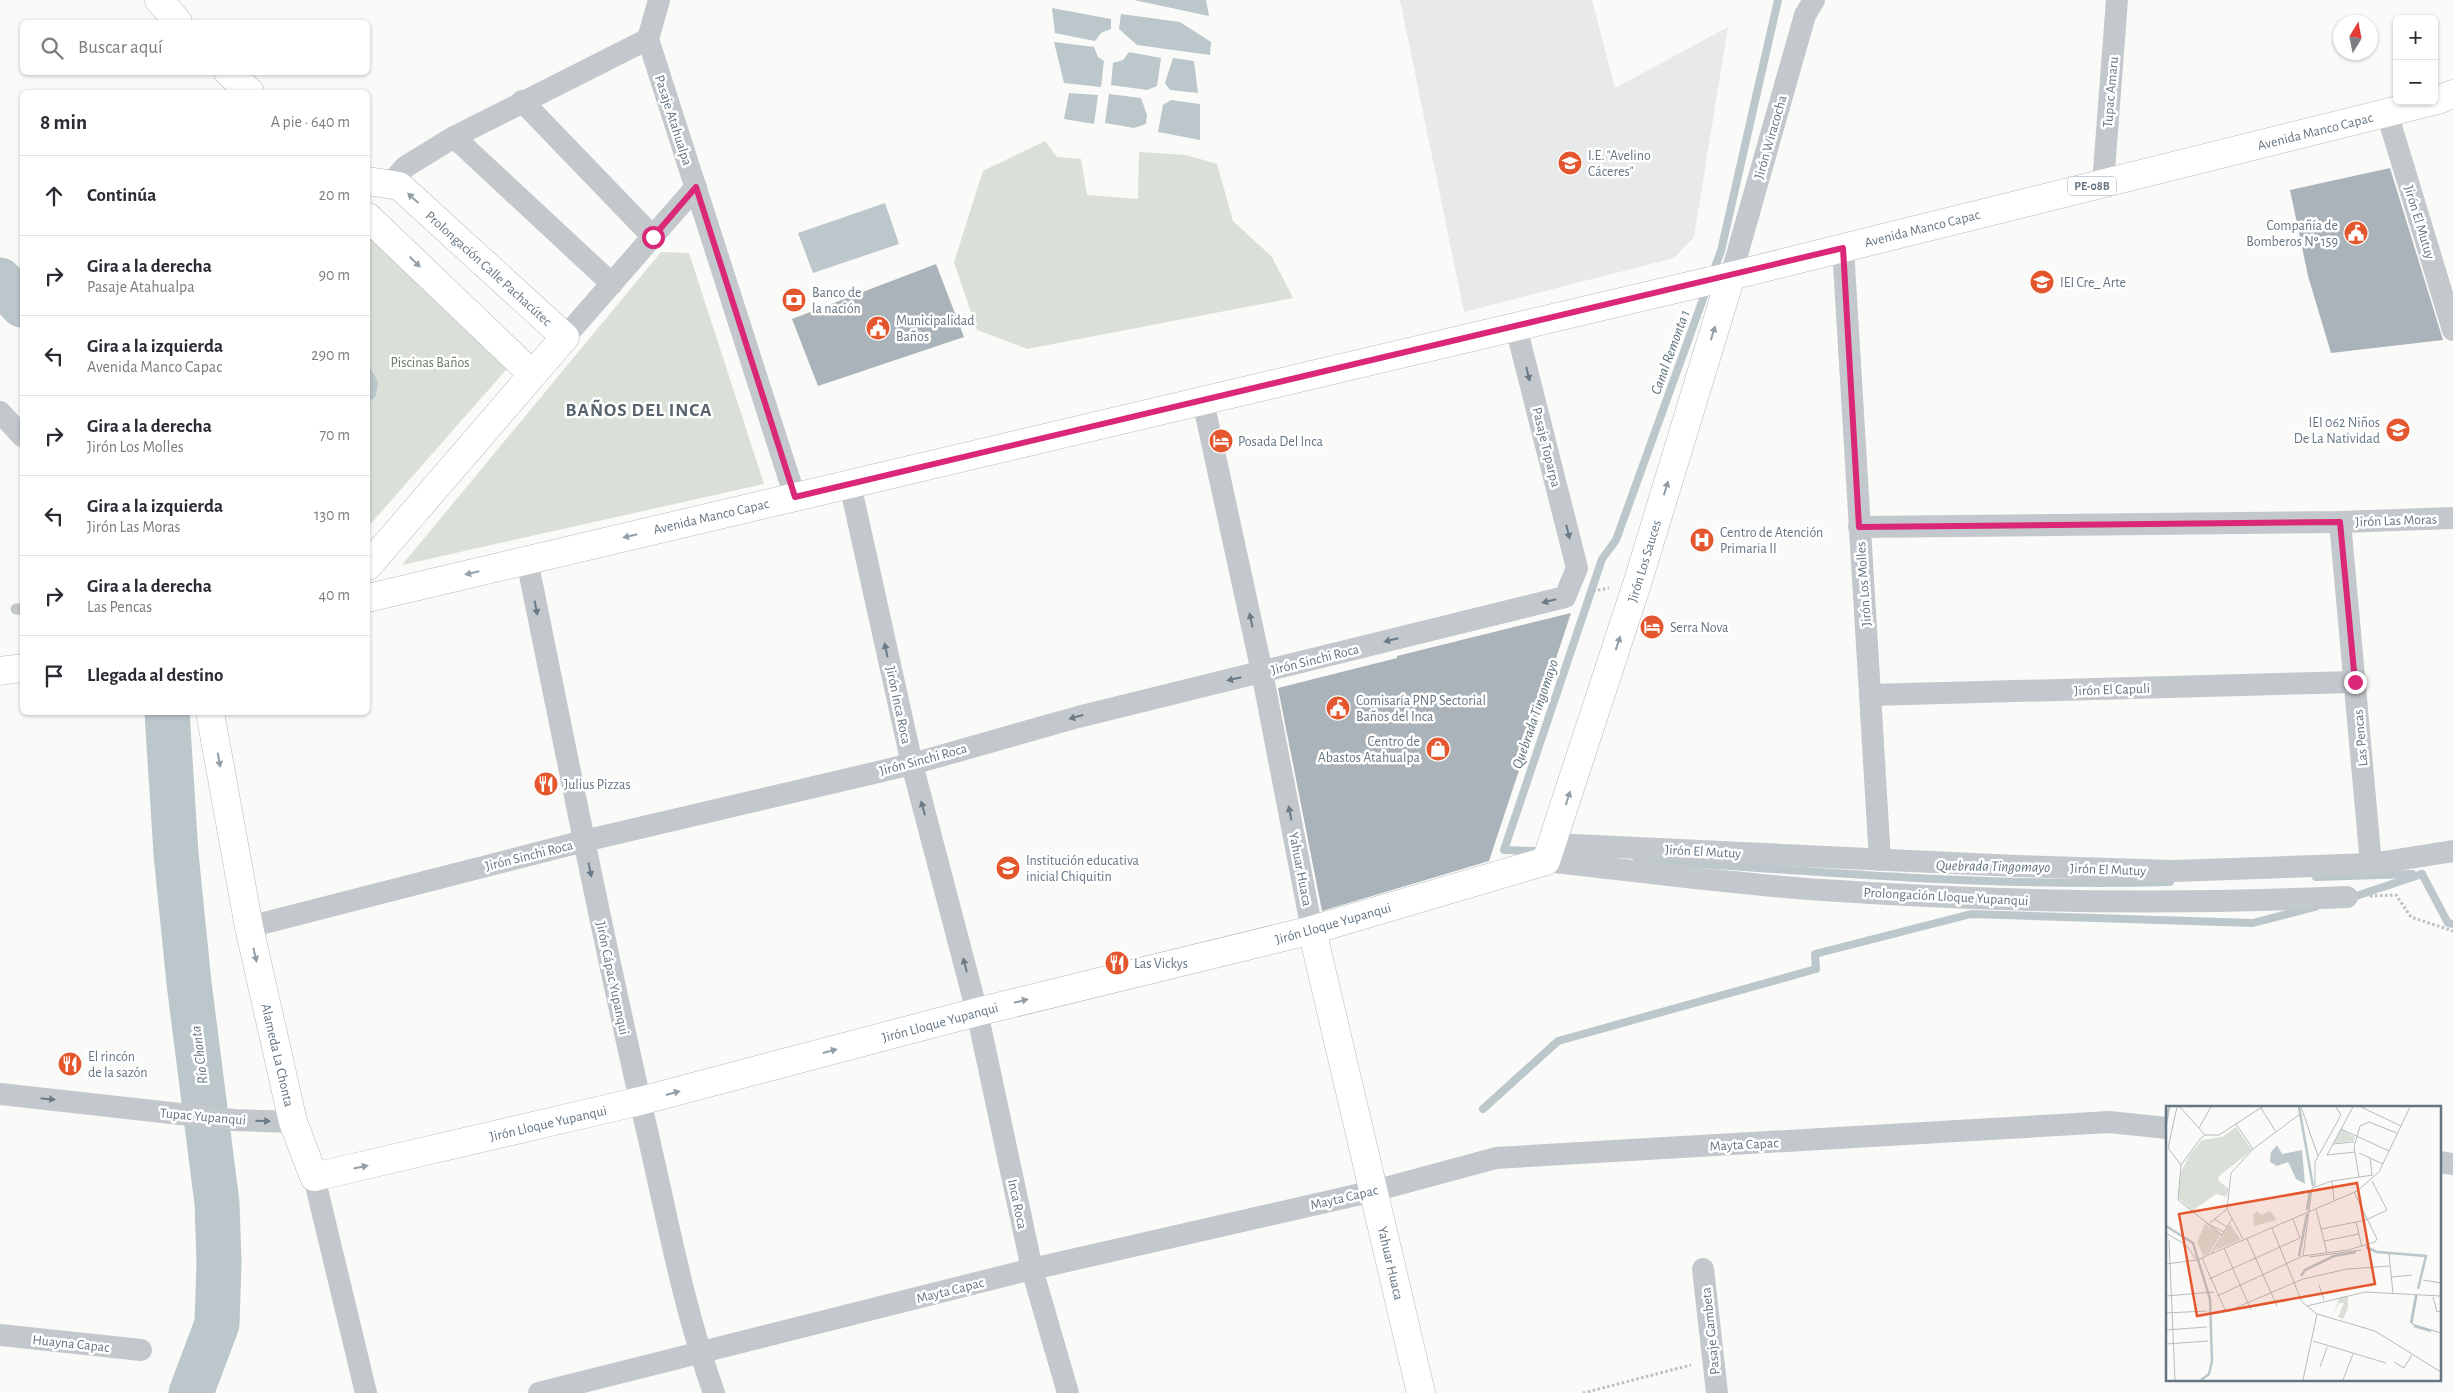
<!DOCTYPE html>
<html lang="es">
<meta charset="utf-8">
<style>
:root{--surface:#fff;--page:#f7f7f7;--text:#2b2b33;--muted:#7c7c81;--line:#e1e1e2}
body{margin:0;font-family:"Alegreya Sans",sans-serif;background:var(--page);color:var(--text)}
.controls{position:absolute;right:15px;top:15px;display:grid;overflow:hidden;border-radius:8px;box-shadow:0 1px 4px #0004}
.controls button{width:45px;height:45px;display:grid;place-items:center;padding:0;border:0;border-bottom:1px solid var(--line);background:var(--surface);color:var(--text);font:25px sans-serif}
.compass{position:absolute;left:2333px;top:15px;width:45px;height:45px;border-radius:50%;background:var(--surface);box-shadow:0 1px 4px #0004;rotate:10deg}
.stop{position:absolute;width:15px;height:15px;margin:-11px;border:4px solid #db2777;border-radius:50%;background:#fff}
.stop.end{background:#db2777;border-color:#fff;box-shadow:0 1px 5px #0008}
.list{margin:0;padding:0;list-style:none}
h2{display:flex;justify-content:space-between;align-items:center;height:65px;margin:0;padding:0 20px;font-size:21px}
h2 small{font-size:16px;font-weight:400;color:var(--muted)}
.list li{display:grid;grid-template-columns:32px 1fr auto;gap:15px;align-items:center;box-sizing:border-box;height:80px;padding:0 20px;border-top:1px solid var(--line)}
.list b{display:block;font-size:19px;white-space:nowrap}
.list p{margin:0;font-size:16px;white-space:nowrap;color:var(--muted)}
.list em{font-size:16px;font-style:normal;color:var(--muted)}
.icon{flex:none;width:28px;height:28px;fill:none;stroke:currentColor;stroke-width:2;stroke-linecap:round;stroke-linejoin:round}
.map{position:relative;flex:none;width:2453px;height:1393px;overflow:hidden}
.search{position:absolute;background:var(--surface);box-shadow:0 1px 4px #0004;left:20px;top:20px;width:350px;height:55px;display:flex;align-items:center;gap:12px;box-sizing:border-box;padding:0 18px;border-radius:8px;color:var(--muted);font-size:19px}
.panel{position:absolute;background:var(--surface);box-shadow:0 1px 4px #0004;left:20px;top:90px;width:350px;height:625px;border-radius:8px}
.map>svg:first-child{display:block}
</style>
<div class="map">
<svg width="2453" height="1393" viewBox="0 0 2453 1393">
<rect width="100%" height="100%" fill="#fafaf8"/>
<path fill="#e8e9e9" d="M1400 0H1592L1615 88 1728 27 1694 237 1674 258 1464 312Z"/>
<g fill="#dadfd7">
<path d="M1045 141 1057 157 1081 159 1087 195 1138 199 1139 152 1186 155 1217 164 1233 221 1272 257 1293 298 1027 349 977 330 954 262 983 171Z"/>
<path d="M368 229 519 355 368 527Z"/>
<path d="M661 252 689 253 764 484 402 565Z"/>
</g>
<g fill="#bbc7cb">
<path d="M1134 0H1206L1209 16Z"/>
<path d="M1052 8 1111 19V29L1101 33 1095 41 1055 33Z"/>
<path d="M1121 14 1180 22 1211 42 1210 55 1137 45 1119 29Z"/>
<path d="M1054 42 1094 47 1098 57 1104 61 1101 87 1064 83Z"/>
<path d="M1129 52 1161 58 1157 86 1147 90 1111 85 1113 63 1123 60Z"/>
<path d="M1173 58 1194 61 1198 93 1170 90 1165 83Z"/>
<path d="M1069 93 1098 95 1094 124 1064 119Z"/>
<path d="M1109 94 1141 98 1147 115 1146 124 1134 128 1105 123Z"/>
<path d="M1171 100 1200 104V140L1158 132 1163 105Z"/>
<path d="M885 203 899 244 813 273 798 233Z"/>
<path d="M368 368 371 369 378 382 376 396 368 403Z"/>
</g>
<g fill="none" stroke-linecap="round" stroke-linejoin="round">
<g stroke="#bbc7cb" stroke-width="8">
<path d="M1712 275 1721 251 1778 0"/>
<path d="M1534 851 1504 850 1602 559 1616 540 1707 288"/>
<path d="M1637 859C1814 872 1992 887 2170 882"/>
<path d="M2422 874 2448 923 2453 924"/>
<path d="M2316 877 2412 874"/>
<path d="M2350 898 2422 874"/>
<path d="M1483 1109 1558 1041 1816 969 1815 954 1971 914 2253 923 2315 907"/>
</g>
<g stroke="#bbc7cb" stroke-width="45">
<path d="M0 280 22 305"/>
<path d="M167 712 176 854 189 983 217 1203 219 1262 217 1324 191 1393"/>
</g>
</g>
<g fill="#aab3b9">
<path d="M2390 168 2443 340 2331 353 2308 276 2290 190Z"/>
<path d="M936 264 964 337 818 386 792 319Z"/>
<path d="M1571 613 1489 861 1322 911 1278 688 1397 658V656Z"/>
</g>
<g fill="none" stroke-linecap="round" stroke-linejoin="round">
<defs>
<g id="secondary">
<path d="M159 0 178 22"/>
<path d="M228 72 250 92"/>
<path d="M368 181 399 186 405 191 565 337 368 566"/>
<path d="M368 217 532 374"/>
<path d="M210 712 249 927 293 1122 314 1177 640 1101 977 1012 1312 930 1546 861 1638 581 1731 276"/>
<path d="M1312 930 1421 1393"/>
</g>
<g id="primary">
<path d="M368 598 1731 276 2438 100 2453 94"/>
<path d="M0 671 22 668"/>
</g>
</defs>
<use href="#secondary" stroke="#b3babf" stroke-width="29"/>
<use href="#primary" stroke="#b5babe" stroke-width="29"/>
<g stroke="#bbbfc2" stroke-width="3" stroke-dasharray="2.5 2.5" stroke-linecap="butt">
<path d="M1593 591 1609 588"/>
<path d="M2370 896 2396 895 2411 917 2453 931"/>
<path d="M1583 1393 1691 1365"/>
</g>
<path stroke="#c3c8cc" stroke-width="11" d="M16 609H22"/>
<g stroke="#c3c8cc" stroke-width="22">
<path d="M659 0 648 39 795 497"/>
<path d="M522 101 653 237"/>
<path d="M2387 113 2453 330"/>
<path d="M454 137 612 284"/>
<path d="M390 184 405 167 454 137 648 39"/>
<path d="M2103 184 2117 0"/>
<path d="M1843 248 1880 860"/>
<path d="M1731 276 1805 15 1814 0"/>
<path d="M565 337 696 187"/>
<path d="M1203 401 1262 672 1312 930"/>
<path d="M0 412 22 436"/>
<path d="M850 484 912 764 977 1012 1032 1269 1068 1393"/>
<path d="M2340 522 2371 864"/>
<path d="M1859 527 2340 522 2453 518"/>
<path d="M527 560C566 752 604 944 648 1135 668 1221 684 1310 714 1393"/>
<path d="M1870 695 2355 682"/>
<path d="M1553 844 2016 866 2174 871 2371 864 2453 851"/>
<path d="M1546 861C1638 871 1730 884 1823 890 1997 902 2172 905 2347 897"/>
<path d="M249 927 584 841 912 764 1078 717 1565 597 1577 568 1516 327"/>
<path d="M0 1094 234 1120 293 1122"/>
<path d="M2439 1162 2453 1164"/>
<path d="M314 1177 366 1393"/>
<path d="M1703 1269 1717 1393"/>
<path d="M0 1335 141 1350"/>
<path d="M539 1393 1032 1269 1374 1191 1496 1158 2109 1122 2167 1128"/>
</g>
<use href="#secondary" stroke="#fff" stroke-width="28"/>
<use href="#primary" stroke="#fff" stroke-width="28"/>
</g>
<defs><path id="oneway-solid" d="M-6-.8H1V-3.2L6.5 0L1 3.2V.8H-6Z" transform="scale(1.25)"/></defs>
<g fill="#939fa8">
<use href="#oneway-solid" transform="translate(413 198) rotate(-138)"/>
<use href="#oneway-solid" transform="translate(415 262) rotate(44)"/>
<use href="#oneway-solid" transform="translate(1713 333) rotate(-73)"/>
<use href="#oneway-solid" transform="translate(1666 488) rotate(-73)"/>
<use href="#oneway-solid" transform="translate(630 536) rotate(167)"/>
<use href="#oneway-solid" transform="translate(472 573) rotate(167)"/>
<use href="#oneway-solid" transform="translate(1618 643) rotate(-72)"/>
<use href="#oneway-solid" transform="translate(219 760) rotate(80)"/>
<use href="#oneway-solid" transform="translate(1568 798) rotate(-72)"/>
<use href="#oneway-solid" transform="translate(255 955) rotate(77)"/>
<use href="#oneway-solid" transform="translate(1021 1001) rotate(-14)"/>
<use href="#oneway-solid" transform="translate(830 1051) rotate(-15)"/>
<use href="#oneway-solid" transform="translate(673 1093) rotate(-15)"/>
<use href="#oneway-solid" transform="translate(361 1167) rotate(-12)"/>
</g>
<g fill="#6a7a87">
<use href="#oneway-solid" transform="translate(1528 374) rotate(76)"/>
<use href="#oneway-solid" transform="translate(1568 532) rotate(76)"/>
<use href="#oneway-solid" transform="translate(1549 601) rotate(166)"/>
<use href="#oneway-solid" transform="translate(536 608) rotate(79)"/>
<use href="#oneway-solid" transform="translate(1251 620) rotate(-102)"/>
<use href="#oneway-solid" transform="translate(1391 640) rotate(166)"/>
<use href="#oneway-solid" transform="translate(886 650) rotate(-102)"/>
<use href="#oneway-solid" transform="translate(1234 679) rotate(167)"/>
<use href="#oneway-solid" transform="translate(1076 717) rotate(165)"/>
<use href="#oneway-solid" transform="translate(923 808) rotate(-105)"/>
<use href="#oneway-solid" transform="translate(1290 813) rotate(-101)"/>
<use href="#oneway-solid" transform="translate(590 870) rotate(78)"/>
<use href="#oneway-solid" transform="translate(965 965) rotate(-105)"/>
<use href="#oneway-solid" transform="translate(48 1099) rotate(6)"/>
<use href="#oneway-solid" transform="translate(263 1121) rotate(2)"/>
</g>
<g fill="none" stroke-linecap="round" stroke-linejoin="round">
<path stroke="#db2777" stroke-width="6" d="M653 237 696 187 795 497 1843 248 1859 527 2340 522 2355 682"/>
</g>
<defs>
<symbol id="school-disc" viewBox="-11 -11 22 22"><circle r="9.5" fill="#e4572e" stroke="#fff"/><path d="M0-5L7-2L0 1L-7-2ZM-4 1L0 2.5L4 1V4Q0 6-4 4Z" fill="#fff"/></symbol>
<symbol id="civic-disc" viewBox="-11 -11 22 22"><circle r="9.5" fill="#e4572e" stroke="#fff"/><path d="M-.6-6.5H3V-4.5H.6V-3L4-1V1h2V6H-6V1h2V-1L-.6-3ZM-1.2 2.5V6h2.4V2.5Z" fill="#fff"/></symbol>
<symbol id="bank-disc" viewBox="-11 -11 22 22"><circle r="9.5" fill="#e4572e" stroke="#fff"/><path d="M-6-4H6V4H-6ZM0-2.3a2.3 2.3 0 1 0 0 4.6a2.3 2.3 0 1 0 0-4.6Z" fill="#fff"/></symbol>
<symbol id="hotel-disc" viewBox="-11 -11 22 22"><circle r="9.5" fill="#e4572e" stroke="#fff"/><path d="M-6-4.5h1.5V1H6V5H4.5V3h-9V5H-6ZM-4 0a1.8 1.8 0 1 1 3.6 0ZM.5 0V-2.5h3Q6-2.5 6 0Z" fill="#fff"/></symbol>
<symbol id="hospital-disc" viewBox="-11 -11 22 22"><circle r="9.5" fill="#e4572e" stroke="#fff"/><path d="M-5-5h3v3.5h4V-5h3V5h-3V1.5h-4V5h-3Z" fill="#fff"/></symbol>
<symbol id="shop-disc" viewBox="-11 -11 22 22"><circle r="9.5" fill="#e4572e" stroke="#fff"/><path d="M-5-2.5h2.3a2.7 3.5 0 0 1 5.4 0H5L5.5 6h-11ZM-1.5-2.5h3a1.5 2.3 0 0 0-3 0Z" fill="#fff"/></symbol>
<symbol id="restaurant-disc" viewBox="-11 -11 22 22"><circle r="9.5" fill="#e4572e" stroke="#fff"/><path d="M-5-6h1v4h1v-4h1v4h1v-4h1v5L-1.5 .5V6h-2V.5L-5-1ZM5-6V6H3V1.5H1.5Q1.5-4 5-6Z" fill="#fff"/></symbol>
</defs>
<g fill-rule="evenodd">
<use href="#school-disc" x="1556" y="149" width="28" height="28"/>
<use href="#civic-disc" x="2342" y="219" width="28" height="28"/>
<use href="#school-disc" x="2028" y="268" width="28" height="28"/>
<use href="#bank-disc" x="780" y="286" width="28" height="28"/>
<use href="#civic-disc" x="864" y="314" width="28" height="28"/>
<use href="#school-disc" x="2384" y="416" width="28" height="28"/>
<use href="#hotel-disc" x="1207" y="427" width="28" height="28"/>
<use href="#hospital-disc" x="1688" y="526" width="28" height="28"/>
<use href="#hotel-disc" x="1638" y="613" width="28" height="28"/>
<use href="#civic-disc" x="1324" y="694" width="28" height="28"/>
<use href="#shop-disc" x="1424" y="735" width="28" height="28"/>
<use href="#restaurant-disc" x="532" y="770" width="28" height="28"/>
<use href="#school-disc" x="994" y="854" width="28" height="28"/>
<use href="#restaurant-disc" x="1103" y="949" width="28" height="28"/>
<use href="#restaurant-disc" x="56" y="1050" width="28" height="28"/>
</g>
<g text-anchor="middle" stroke-width="5" stroke-linejoin="round" paint-order="stroke">
<rect fill="#fff" stroke="#939fa8" stroke-width="1" x="2068" y="176.5" width="48" height="19" rx="4"/>
<g font-size="12" font-weight="bold" fill="#657683">
<text x="2092" y="190">PE-08B</text>
</g>
<g font-size="14" fill="#657683" stroke="#fff">
<text transform="translate(2110 92) rotate(-85)" y="5">Tupac Amaru</text>
<text transform="translate(674 120) rotate(72)" y="5">Pasaje Atahualpa</text>
<text transform="translate(2315 131) rotate(-14)" y="5">Avenida Manco Capac</text>
<text transform="translate(1770 137) rotate(-74)" y="5">Jirón Wiracocha</text>
<text transform="translate(2420 222) rotate(73)" y="5">Jirón El Mutuy</text>
<text transform="translate(1922 228) rotate(-14)" y="5">Avenida Manco Capac</text>
<text transform="translate(489 268) rotate(42)" y="5">Prolongación Calle Pachacútec</text>
<text transform="translate(1547 447) rotate(76)" y="5">Pasaje Toparpa</text>
<text transform="translate(711 516) rotate(-13)" y="5">Avenida Manco Capac</text>
<text transform="translate(2396 520) rotate(-2)" y="5">Jirón Las Moras</text>
<text transform="translate(1644 561) rotate(-73)" y="5">Jirón Los Sauces</text>
<text transform="translate(1863 584) rotate(-94)" y="5">Jirón Los Molles</text>
<text transform="translate(1315 659) rotate(-14)" y="5">Jirón Sinchi Roca</text>
<text transform="translate(2112 689) rotate(-2)" y="5">Jirón El Capuli</text>
<text transform="translate(899 705) rotate(78)" y="5">Jirón Inca Roca</text>
<text transform="translate(2360 738) rotate(-95)" y="5">Las Pencas</text>
<text transform="translate(923 759) rotate(-15)" y="5">Jirón Sinchi Roca</text>
<text transform="translate(1703 851) rotate(3)" y="5">Jirón El Mutuy</text>
<text transform="translate(529 855) rotate(-14)" y="5">Jirón Sinchi Roca</text>
<text transform="translate(1301 869) rotate(79)" y="5">Yahuar Huaca</text>
<text transform="translate(2108 869) rotate(2)" y="5">Jirón El Mutuy</text>
<text transform="translate(1946 896) rotate(3)" y="5">Prolongación Lloque Yupanqui</text>
<text transform="translate(1333 923) rotate(-16)" y="5">Jirón Lloque Yupanqui</text>
<text transform="translate(613 978) rotate(78)" y="5">Jirón Cápac Yupanqui</text>
<text transform="translate(940 1022) rotate(-15)" y="5">Jirón Lloque Yupanqui</text>
<text transform="translate(278 1055) rotate(77)" y="5">Alameda La Chonta</text>
<text transform="translate(203 1116) rotate(5)" y="5">Tupac Yupanqui</text>
<text transform="translate(548 1123) rotate(-13)" y="5">Jirón Lloque Yupanqui</text>
<text transform="translate(1744 1144) rotate(-3)" y="5">Mayta Capac</text>
<text transform="translate(1344 1197) rotate(-13)" y="5">Mayta Capac</text>
<text transform="translate(1018 1204) rotate(78)" y="5">Inca Roca</text>
<text transform="translate(1391 1263) rotate(77)" y="5">Yahuar Huaca</text>
<text transform="translate(950 1290) rotate(-14)" y="5">Mayta Capac</text>
<text transform="translate(1710 1331) rotate(-96)" y="5">Pasaje Gambeta</text>
<text transform="translate(71 1343) rotate(6)" y="5">Huayna Capac</text>
</g>
<g font-size="14" fill="#657683" stroke="#fff" text-anchor="start">
<text x="1588" y="160">I.E. "Avelino<tspan x="1588" dy="16">Cáceres"</tspan></text>
<text x="2338" y="230" text-anchor="end">Compañía de<tspan x="2338" dy="16">Bomberos Nº 159</tspan></text>
<text x="2060" y="287">IEI Cre_ Arte</text>
<text x="812" y="297">Banco de<tspan x="812" dy="16">la nación</tspan></text>
<text x="896" y="325">Municipalidad<tspan x="896" dy="16">Baños</tspan></text>
<text x="2380" y="427" text-anchor="end">IEI 062 Niños<tspan x="2380" dy="16">De La Natividad</tspan></text>
<text x="1238" y="446">Posada Del Inca</text>
<text x="1720" y="537">Centro de Atención<tspan x="1720" dy="16">Primaria II</tspan></text>
<text x="1670" y="632">Serra Nova</text>
<text x="1356" y="705">Comisaría PNP Sectorial<tspan x="1356" dy="16">Baños del Inca</tspan></text>
<text x="1420" y="746" text-anchor="end">Centro de<tspan x="1420" dy="16">Abastos Atahualpa</tspan></text>
<text x="564" y="789">Julius Pizzas</text>
<text x="1026" y="865">Institución educativa<tspan x="1026" dy="16">inicial Chiquitin</tspan></text>
<text x="1134" y="968">Las Vickys</text>
<text x="88" y="1061">El rincón<tspan x="88" dy="16">de la sazón</tspan></text>
</g>
<g font-size="14" fill="#687a64" stroke="#fff">
<text x="430" y="367">Piscinas Baños</text>
</g>
<g font-size="15" font-style="italic" fill="#60757c" stroke="#fff">
<text transform="translate(1670 352) rotate(-70)" y="5">Canal Remonta 1</text>
<text transform="translate(1535 714) rotate(-71)" y="5">Quebrada Tingomayo</text>
<text transform="translate(1993 866) rotate(1)" y="5">Quebrada Tingomayo</text>
<text transform="translate(199 1055) rotate(-97)" y="5">Río Chonta</text>
</g>
<g font-size="19" font-weight="bold" letter-spacing="1" fill="#57646e" stroke="#fff">
<text x="639" y="416">BAÑOS DEL INCA</text>
</g>
</g>
<g transform="translate(2166 1106)">
<rect width="275" height="275" fill="#fafaf8"/>
<path d="M70 21 86 44 52 71 53 75 63 83 60 91 50 88 26 105 12 92 15 66 24 48 36 34 56 31ZM175 23 189 31 188 35 168 37ZM91 105 95 109 104 105 111 114 88 120 87 108ZM39 118 55 128 44 147 37 150 31 136ZM64 118 75 134 49 144ZM182 190V202L177 213 172 211 178 197H173L167 208 174 191Z" fill="#dadfd7"/>
<path d="M111 39 116 48 136 44 139 78 130 73 122 56 111 60 104 56 105 46Z" fill="#bbc7cb"/>
<path fill="none" stroke="#bbc7cb" stroke-width="2.5" d="M133 1 147 80M0 18 3 1M141 104 144 84M0 120 27 137 44 193 46 255 43 268 35 274M200 141 211 146 260 150 252 183M133 150 141 108M135 170 139 164 168 150 190 146M245 217 250 189M248 220 265 225"/>
<path fill="none" stroke="#b5bdc2" stroke-width="1" d="M11 1 2 42 15 59 12 94 56 129M14 1 39 29M135 1 152 50M195 1 235 20M95 2 110 26M70 18 87 43M33 22 45 1M175 23 223 45M167 38 188 36M193 47 217 58M161 49 187 1M161 49 189 46M204 52 206 69M15 59 34 33 39 29H53L96 1M193 71 188 41 194 20 203 16 231 27M166 75 168 94M149 81V56L175 9 170 1M150 103 161 147M48 113 61 121M190 116 196 141M40 117 58 126 46 147M44 117 61 103M106 122 136 196 151 208 209 225 275 266M155 123 200 114 221 104 206 75M58 126 66 113M0 127 20 139 30 153M77 133 61 103 65 67 87 43 134 8M81 133 111 200M3 134 9 274M158 135 193 128M58 142 85 204M223 148 227 187M137 150 146 82 166 75 207 69M143 151 195 144M36 152 60 206 137 173 181 163 224 160M0 158 31 154 191 85 213 66 244 1M225 171 246 169M43 173 134 132 127 113M257 174 275 177M153 179 158 194M251 189 246 218 275 227M0 190 48 186M51 190 137 150 182 144 209 136 211 133 188 86M267 191 271 206 275 205M141 200 199 186 275 190M0 207 41 205M0 224 41 221M147 235 220 257M0 238 42 235M228 256 238 262 246 249M154 261 161 241M137 274 151 208M177 274 187 248"/>
<path fill="#e4572e" fill-opacity="0.15" stroke="#e4572e" stroke-width="2.5" d="M191 77 209 178 31 210 13 108Z"/>
<rect width="275" height="275" fill="none" stroke="#657683" stroke-width="2.5"/>
</g>
</svg>
<div class="controls">
<button>+</button>
<button>−</button>
</div>
<svg class="compass" viewBox="-18 -18 36 36"><path d="M0-13l5 13h-10z" fill="#e53935"/><path d="M0 13l5-13h-10z" fill="#7c7c81"/></svg>
<div class="stop" style="left:653px;top:237px"></div>
<div class="stop end" style="left:2355px;top:682px"></div>
<div class="search"><svg class="icon" aria-label="search" viewBox="0 0 24 24"><circle cx="10" cy="10" r="6"/><path d="M15 15l6 6"/></svg>Buscar aquí</div>
<section class="panel">
<h2>8 min<small>A pie · 640 m</small></h2>
<ul class="list">
<li><svg class="icon" aria-label="ahead" viewBox="0 0 24 24"><path d="M12 20V5M6 11l6-6 6 6"/></svg><div><b>Continúa</b></div><em>20 m</em></li>
<li><svg class="icon" aria-label="right" viewBox="0 0 24 24"><path d="M7 20v-9h11M14 6l5 5-5 5"/></svg><div><b>Gira a la derecha</b><p>Pasaje Atahualpa</p></div><em>90 m</em></li>
<li><svg class="icon" aria-label="left" viewBox="0 0 24 24"><path d="M17 20v-9H6M10 6l-5 5 5 5"/></svg><div><b>Gira a la izquierda</b><p>Avenida Manco Capac</p></div><em>290 m</em></li>
<li><svg class="icon" aria-label="right" viewBox="0 0 24 24"><path d="M7 20v-9h11M14 6l5 5-5 5"/></svg><div><b>Gira a la derecha</b><p>Jirón Los Molles</p></div><em>70 m</em></li>
<li><svg class="icon" aria-label="left" viewBox="0 0 24 24"><path d="M17 20v-9H6M10 6l-5 5 5 5"/></svg><div><b>Gira a la izquierda</b><p>Jirón Las Moras</p></div><em>130 m</em></li>
<li><svg class="icon" aria-label="right" viewBox="0 0 24 24"><path d="M7 20v-9h11M14 6l5 5-5 5"/></svg><div><b>Gira a la derecha</b><p>Las Pencas</p></div><em>40 m</em></li>
<li><svg class="icon" aria-label="arrive" viewBox="0 0 24 24"><path d="M6 21V4h12l-3 4 3 4H6"/></svg><div><b>Llegada al destino</b></div></li>
</ul>
</section>
</div>
